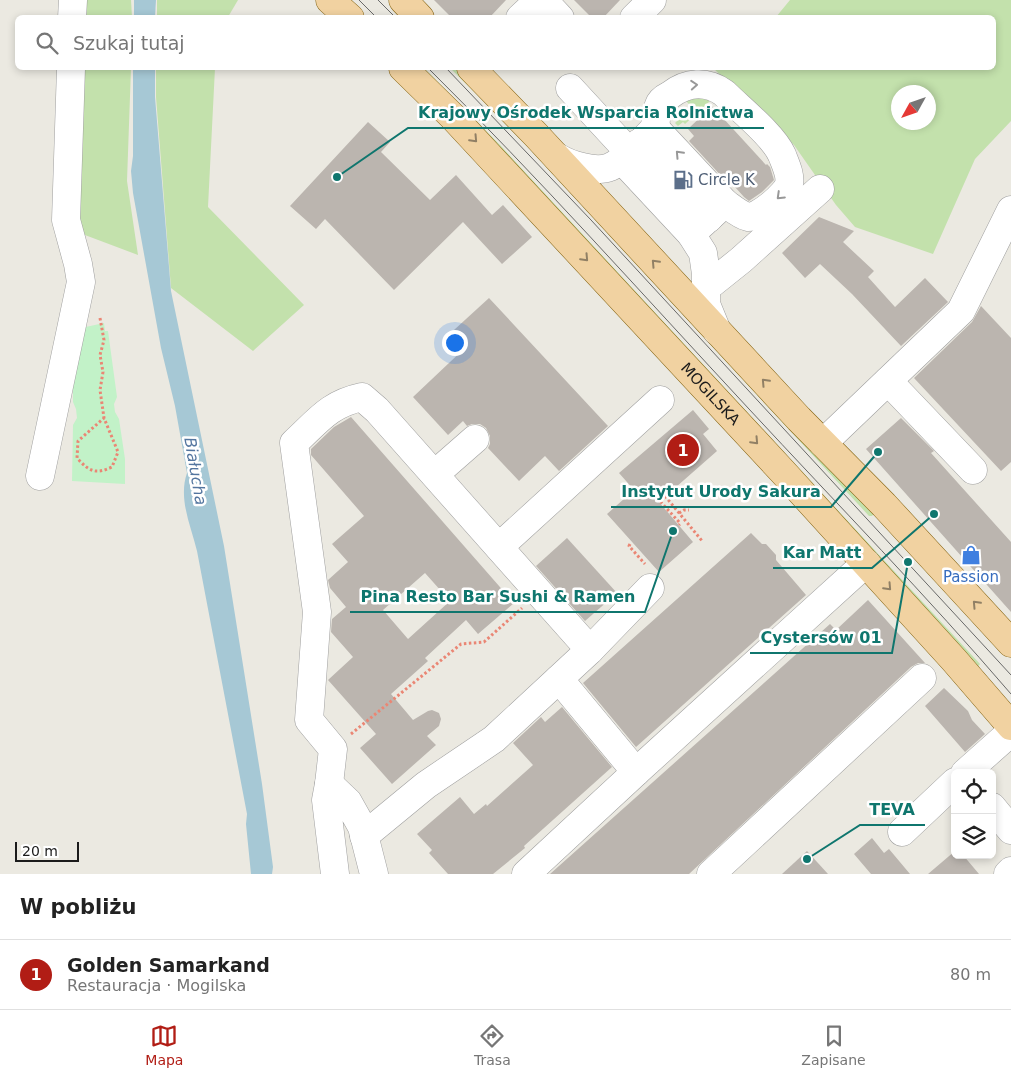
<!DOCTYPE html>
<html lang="pl">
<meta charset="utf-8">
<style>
:root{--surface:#fff;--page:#f2f2f2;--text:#222;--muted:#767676;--line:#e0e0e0;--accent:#b11d15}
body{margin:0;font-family:"DejaVu Sans",sans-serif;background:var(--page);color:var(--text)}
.controls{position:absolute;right:15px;bottom:15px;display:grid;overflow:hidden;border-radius:8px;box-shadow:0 2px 8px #0003}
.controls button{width:45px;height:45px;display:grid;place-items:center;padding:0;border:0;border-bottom:1px solid var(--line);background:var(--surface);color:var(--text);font:25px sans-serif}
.compass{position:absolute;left:891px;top:85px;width:45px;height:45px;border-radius:50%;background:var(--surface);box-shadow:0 2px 8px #0003;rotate:230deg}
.scale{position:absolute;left:15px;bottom:12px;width:64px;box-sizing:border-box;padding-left:5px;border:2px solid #1b1b1b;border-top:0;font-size:14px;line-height:18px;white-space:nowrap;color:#1b1b1b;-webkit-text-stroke:4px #fff;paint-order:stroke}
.you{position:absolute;left:454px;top:342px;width:18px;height:18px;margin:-12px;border:4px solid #fff;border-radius:50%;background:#1a73e8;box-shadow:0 0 0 8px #1a73e833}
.badge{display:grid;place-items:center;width:32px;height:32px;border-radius:50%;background:var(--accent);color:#fff;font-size:16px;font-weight:700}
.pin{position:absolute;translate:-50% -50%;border:2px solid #fff;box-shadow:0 1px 5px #0006}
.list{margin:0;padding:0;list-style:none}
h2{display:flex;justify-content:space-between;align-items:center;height:65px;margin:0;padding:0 20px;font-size:21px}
h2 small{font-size:16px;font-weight:400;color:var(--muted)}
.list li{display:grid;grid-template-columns:32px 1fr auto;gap:15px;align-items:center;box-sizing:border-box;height:70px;padding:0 20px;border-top:1px solid var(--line)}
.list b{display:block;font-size:19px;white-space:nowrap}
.list p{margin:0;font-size:16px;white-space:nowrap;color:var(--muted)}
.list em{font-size:16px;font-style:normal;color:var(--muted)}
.icon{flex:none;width:28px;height:28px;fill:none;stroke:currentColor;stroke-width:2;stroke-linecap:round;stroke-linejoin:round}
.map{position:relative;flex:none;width:1011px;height:874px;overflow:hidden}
.search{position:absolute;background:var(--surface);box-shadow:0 2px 8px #0003;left:15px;right:15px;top:15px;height:55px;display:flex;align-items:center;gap:12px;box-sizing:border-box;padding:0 18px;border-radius:8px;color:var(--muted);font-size:19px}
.sheet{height:135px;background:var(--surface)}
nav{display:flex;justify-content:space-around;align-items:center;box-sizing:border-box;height:70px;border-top:1px solid var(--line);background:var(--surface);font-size:14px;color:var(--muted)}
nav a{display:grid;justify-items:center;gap:2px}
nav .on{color:var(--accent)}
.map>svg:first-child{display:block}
</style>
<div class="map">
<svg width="1011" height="874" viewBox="0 0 1011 874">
<rect width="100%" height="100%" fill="#ebe9e1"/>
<g fill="#c3e1ac" fill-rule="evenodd">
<path d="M86 0H131L132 17 85 18Z"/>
<path d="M157 0H238L228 17 157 18Z"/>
<path d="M790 0H1011V121L975 159 933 254 855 227 836 205 794 145 713 68H994V18L776 17ZM898 92H928V122H898Z"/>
<path d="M81 68H131L127 181 138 255 69 229Z"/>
<path d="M156 68H215L208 207 304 305 253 351 171 288 156 97Z"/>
<path d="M418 68H424L500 145 980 664 976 669Z"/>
<path d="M450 68H455L488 100 876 511 872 516H869L554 175 500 117Z"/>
<path d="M680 95 709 100 710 101 685 124 683 122 678 126 675 123 692 107Z"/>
</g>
<path fill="#c2f2c8" d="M104 323 105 331H108L117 397 114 404 115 412 119 419 125 459V484L72 481 73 425 77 418 76 409 73 402V359L81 328Z"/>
<g fill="#a6c8d5">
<path d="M134 0H156L155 17H134Z"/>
<path d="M133 68H155V97L171 291 224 546 262 784 273 867 272 874H251L246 824 247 814 197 551C191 526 178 499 187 473L175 406 161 348 133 193 131 171 133 156Z"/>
</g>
<g fill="#bbb5af" fill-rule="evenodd">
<path d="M434 0H506L489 18H452Z"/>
<path d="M574 0H620L603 18H592Z"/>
<path d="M712 106 766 165 767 164 770 167 774 180 762 192 749 201 744 197 726 177 724 179 689 141 694 136 688 129Z"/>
<path d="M368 122 390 142 381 152 430 200 456 175 492 215 503 205 532 237 502 264 463 222 394 290 325 219 316 229 290 206Z"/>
<path d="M819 217 854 231 843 242 874 271 868 277 895 307 925 278 948 302 901 346 852 294 820 264 805 278 782 253Z"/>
<path d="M489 298 608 426 559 471 545 456 519 481 488 448 490 444V436L486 428 480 424H472L467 426 463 421 448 435 413 397 468 345 454 330Z"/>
<path d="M981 306 1011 338V462L1001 471 914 378 972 322Z"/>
<path d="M693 410 709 429 703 434 717 451 659 502 693 542 659 572 607 514 634 490 619 473Z"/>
<path d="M351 417 514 603 478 634 466 620 425 658 428 661 391 694 413 720 428 711 432 710 439 713 441 719 439 726 427 736 436 745 392 784 360 748 376 734 328 680 353 657 331 632 332 619 346 607 330 588 328 580 348 562 332 544 364 516 311 455V449L334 427ZM425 573 450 601 408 639 383 610Z"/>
<path d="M901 418 934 451 931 453 1011 542V612L866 449Z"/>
<path d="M751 533 762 544H766L776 555V560L806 595 636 747 583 683Z"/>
<path d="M567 538 617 593 585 621 536 566Z"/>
<path d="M868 600 925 663H918L911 667 689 874H550L830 624 836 630Z"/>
<path d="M944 688 968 711 972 720 985 734 965 752 925 706Z"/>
<path d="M562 707 612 767 524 846 525 848 493 874H448L429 853 432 850 417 834 460 797 474 814 486 804 487 806 533 765 513 743 541 717 545 722Z"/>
<path d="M872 838 884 853 889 849 910 874H871L854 854Z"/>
<path d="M807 851 828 874H782Z"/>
<path d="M955 851V855H963L979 874H928Z"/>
</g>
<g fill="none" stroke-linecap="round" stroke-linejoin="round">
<defs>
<g id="minor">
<path d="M543 0 560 18"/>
<path d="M72 18 73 0"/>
<path d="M520 18 539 0"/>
<path d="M634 18 652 0"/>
<path d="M570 88 629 152"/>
<path d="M655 128C656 122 656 111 659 105 660 101 666 97 670 95 687 82 706 80 724 93 740 109 773 135 782 155 785 163 791 175 789 184 787 194 758 218 748 217 740 215 732 208 725 203"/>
<path d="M639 143 709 218"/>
<path d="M557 157C570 165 596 173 610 167 625 161 643 140 655 128L725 203 691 234 703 253 706 274V304L717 331"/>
<path d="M622 160 691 234"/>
<path d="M706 288 741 260 820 189"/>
<path d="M888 381 973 470"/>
<path d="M823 443 961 311 1011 210"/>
<path d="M435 474 475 439"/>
<path d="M40 476 81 282 78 264 66 220 71 68"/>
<path d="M499 547 660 400"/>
<path d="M636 772 866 563"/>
<path d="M965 773 1011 732"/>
<path d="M329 784 333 749 309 720 317 612 294 443C318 421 329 404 362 397L377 410 590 650"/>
<path d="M992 807 1011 830"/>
<path d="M902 832 955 782"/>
<path d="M364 836 426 785 494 739 590 650 650 588"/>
<path d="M335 874 326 800 329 784 348 802 362 827 374 874"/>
<path d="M526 874 636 772 559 679"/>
<path d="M711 874 922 678"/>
<path d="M1008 874 1011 871"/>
</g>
<g id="major">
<path d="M330 0 350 18"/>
<path d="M403 0 420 18"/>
<path id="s1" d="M403 68 453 117 783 472 954 660 1011 726"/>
<path d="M471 68 536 135 799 419 884 505 1011 643"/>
</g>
</defs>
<use href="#minor" stroke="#9f9f9f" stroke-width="29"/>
<use href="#major" stroke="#83620f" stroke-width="29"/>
<g stroke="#ea8674" stroke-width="3" stroke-dasharray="2.5 2.5" stroke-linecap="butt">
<path d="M100 318 104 340 100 355 103 372 100 390 104 418 118 452 112 467C95 475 89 471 77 458L78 441 104 418"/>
<path d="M665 496 703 542"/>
<path d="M657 500 658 499 679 522 680 524 679 525"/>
<path d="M679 513 684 510H689"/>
<path d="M630 544 629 546 645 564"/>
<path d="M351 734 461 644 484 642 522 608"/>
</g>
<use href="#minor" stroke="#fff" stroke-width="28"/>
<use href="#major" stroke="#f1d2a1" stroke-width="28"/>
<g stroke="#696969" stroke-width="1">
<path d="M359 0 377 18"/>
<path d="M378 0 396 18"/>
<path d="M428 68C539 178 643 295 749 409 837 504 927 596 1011 694"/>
<path d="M446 68 591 220 1011 675"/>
</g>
</g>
<defs><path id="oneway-chevron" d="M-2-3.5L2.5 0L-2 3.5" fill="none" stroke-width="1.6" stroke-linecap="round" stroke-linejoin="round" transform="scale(1.25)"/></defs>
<g stroke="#989898">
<use href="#oneway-chevron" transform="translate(694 85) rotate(-4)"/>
<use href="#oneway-chevron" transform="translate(679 154) rotate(-133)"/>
<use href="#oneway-chevron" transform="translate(780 196) rotate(136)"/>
</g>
<g stroke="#918065">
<use href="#oneway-chevron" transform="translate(474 139) rotate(47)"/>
<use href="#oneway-chevron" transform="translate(585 258) rotate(47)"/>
<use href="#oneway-chevron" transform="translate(655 263) rotate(-133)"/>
<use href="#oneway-chevron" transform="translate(765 382) rotate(-133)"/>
<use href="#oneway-chevron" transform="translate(755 441) rotate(47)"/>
<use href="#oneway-chevron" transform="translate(888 587) rotate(47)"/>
<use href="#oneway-chevron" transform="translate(976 604) rotate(-133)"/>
</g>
<defs>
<symbol id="fuel-bare" viewBox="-9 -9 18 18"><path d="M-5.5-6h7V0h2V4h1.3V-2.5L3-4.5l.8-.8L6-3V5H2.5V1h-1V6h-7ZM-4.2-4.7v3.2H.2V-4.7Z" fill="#5c6f8a" stroke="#fff" stroke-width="2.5" paint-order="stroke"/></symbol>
<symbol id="shop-bare" viewBox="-9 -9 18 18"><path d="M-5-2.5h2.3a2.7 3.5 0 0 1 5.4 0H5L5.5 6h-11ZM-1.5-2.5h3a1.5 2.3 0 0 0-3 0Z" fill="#3f7fe0" stroke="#fff" stroke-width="2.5" paint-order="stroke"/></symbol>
</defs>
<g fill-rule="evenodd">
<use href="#fuel-bare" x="669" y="166" width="28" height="28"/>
<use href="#shop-bare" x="957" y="541" width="28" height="28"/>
</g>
<g text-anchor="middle" stroke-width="5" stroke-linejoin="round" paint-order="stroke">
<g font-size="15" fill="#4e5e75" stroke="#fff" text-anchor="start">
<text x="698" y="185">Circle K</text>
</g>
<g font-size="15" fill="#1b1b1b" stroke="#fff">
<text dy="5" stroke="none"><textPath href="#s1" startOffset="448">MOGILSKA</textPath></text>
</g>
<g font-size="15" fill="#366cbe" stroke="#fff">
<text x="971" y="582">Passion</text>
</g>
<g font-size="16" font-style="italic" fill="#53759f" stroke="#fff">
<text transform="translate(196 471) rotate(80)" y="6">Białucha</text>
</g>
</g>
<path fill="none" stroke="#0f766e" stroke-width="2" d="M337 177L408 128H764M878 452L831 507H611M934 514L872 568H773M673 531L645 612H350M908 562L892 653H750M807 859L860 825H925"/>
<g fill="#0f766e" stroke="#fff" stroke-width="2">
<circle cx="337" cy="177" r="5"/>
<circle cx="878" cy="452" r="5"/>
<circle cx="934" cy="514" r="5"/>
<circle cx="673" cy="531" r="5"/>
<circle cx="908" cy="562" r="5"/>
<circle cx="807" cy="859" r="5"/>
</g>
<g font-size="16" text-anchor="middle" font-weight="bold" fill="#0f766e" stroke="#fff" stroke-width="5" stroke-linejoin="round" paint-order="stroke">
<text x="586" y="118">Krajowy Ośrodek Wsparcia Rolnictwa</text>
<text x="721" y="497">Instytut Urody Sakura</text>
<text x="822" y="558">Kar Matt</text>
<text x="498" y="602">Pina Resto Bar Sushi &amp; Ramen</text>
<text x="821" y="643">Cystersów 01</text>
<text x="892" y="815">TEVA</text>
</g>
</svg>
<div class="controls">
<button><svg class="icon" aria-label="locate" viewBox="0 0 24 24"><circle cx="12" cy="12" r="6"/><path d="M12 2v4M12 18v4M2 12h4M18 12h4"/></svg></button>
<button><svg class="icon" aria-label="layers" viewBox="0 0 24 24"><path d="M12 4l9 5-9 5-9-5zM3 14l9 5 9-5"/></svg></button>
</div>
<svg class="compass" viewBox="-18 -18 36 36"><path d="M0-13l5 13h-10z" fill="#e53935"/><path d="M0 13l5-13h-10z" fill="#767676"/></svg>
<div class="scale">20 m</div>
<div class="you"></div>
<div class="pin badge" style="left:683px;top:450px">1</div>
<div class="search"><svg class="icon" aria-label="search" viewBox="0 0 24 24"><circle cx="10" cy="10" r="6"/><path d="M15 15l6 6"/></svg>Szukaj tutaj</div>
</div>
<section class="sheet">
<h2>W pobliżu<small></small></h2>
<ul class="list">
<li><span class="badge">1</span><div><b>Golden Samarkand</b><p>Restauracja · Mogilska</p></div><em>80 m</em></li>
</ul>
</section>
<nav>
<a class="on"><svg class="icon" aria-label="map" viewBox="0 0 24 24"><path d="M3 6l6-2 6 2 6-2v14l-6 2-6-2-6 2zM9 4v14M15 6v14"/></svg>Mapa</a>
<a><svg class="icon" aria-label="directions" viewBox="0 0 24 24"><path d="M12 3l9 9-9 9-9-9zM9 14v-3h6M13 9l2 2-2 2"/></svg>Trasa</a>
<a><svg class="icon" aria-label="saved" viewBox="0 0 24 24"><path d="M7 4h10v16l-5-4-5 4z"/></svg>Zapisane</a>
</nav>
